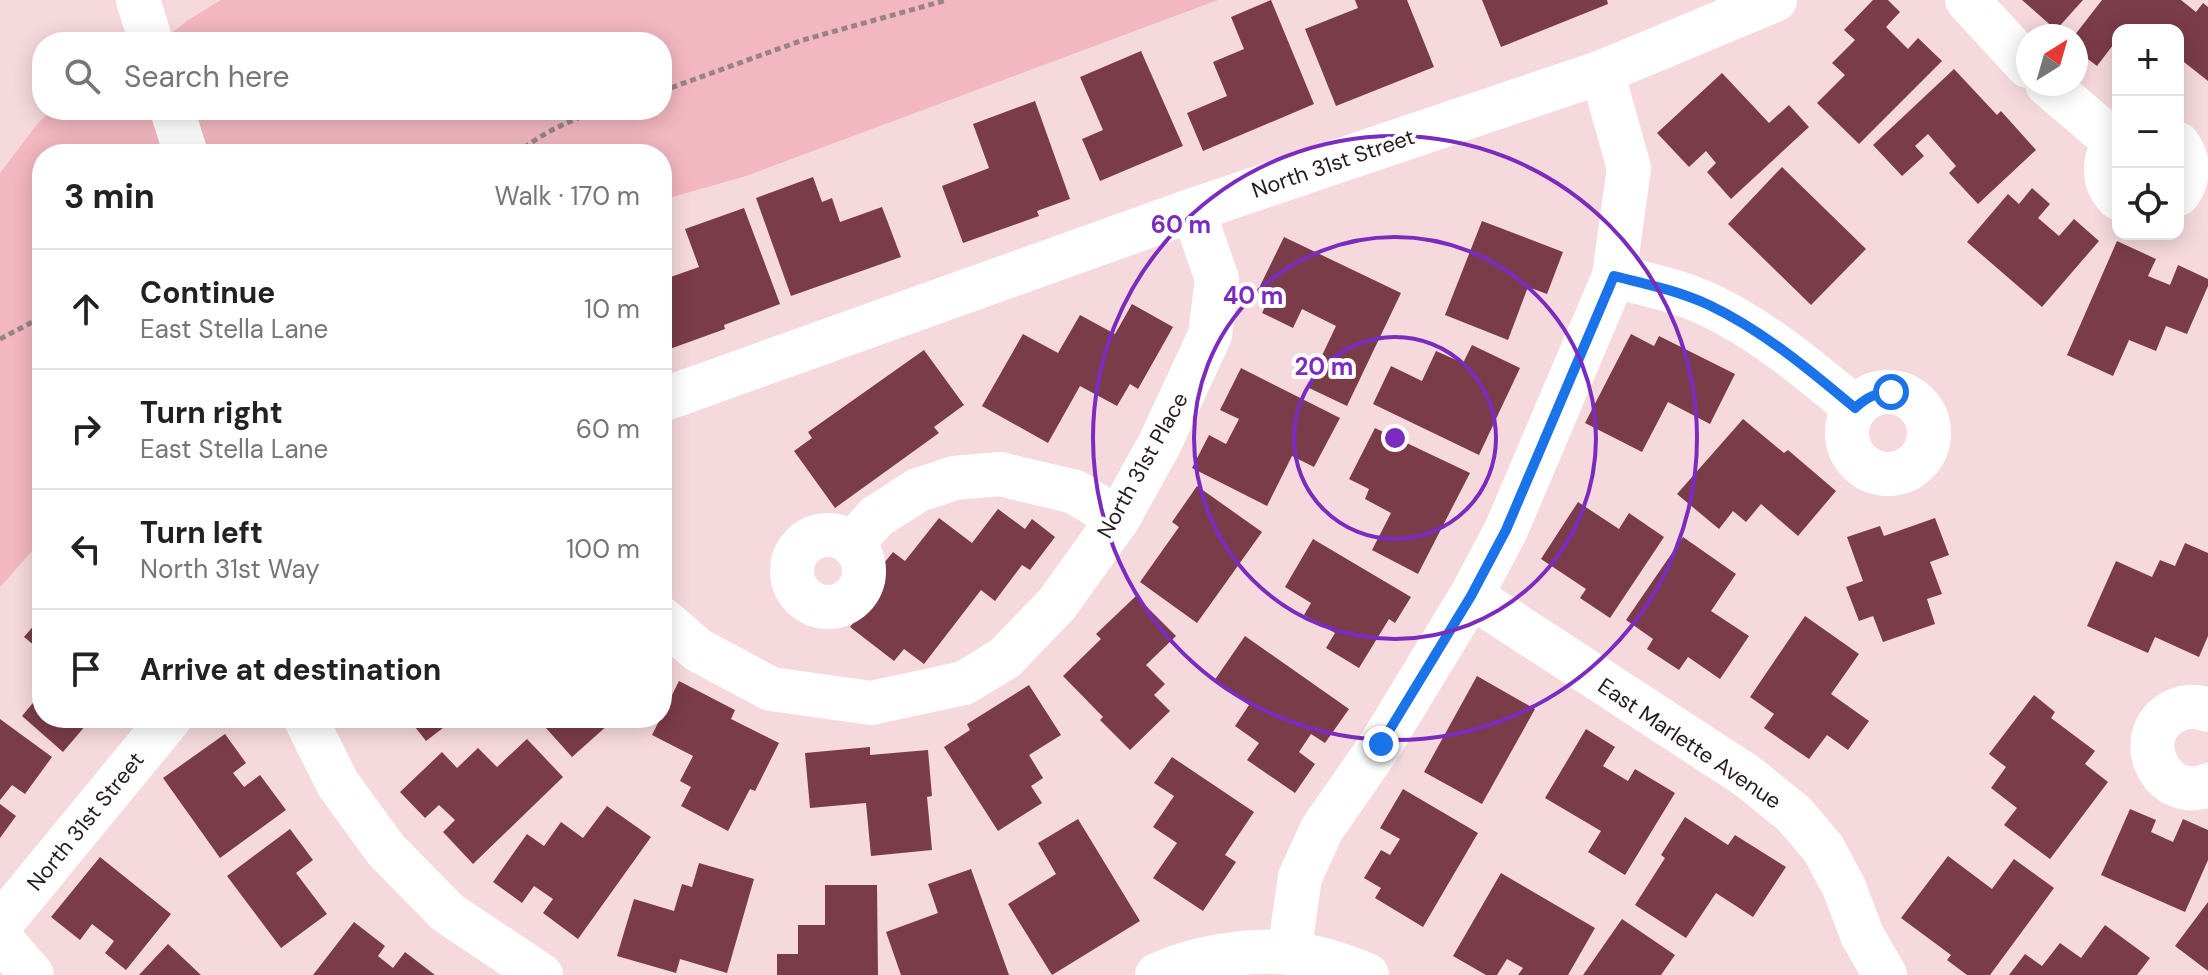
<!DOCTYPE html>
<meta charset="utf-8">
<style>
:root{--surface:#fff;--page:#f2f2f2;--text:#222;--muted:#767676;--line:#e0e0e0}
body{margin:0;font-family:"DM Sans",sans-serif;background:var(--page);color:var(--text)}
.controls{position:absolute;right:24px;top:24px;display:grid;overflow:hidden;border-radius:16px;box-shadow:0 4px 20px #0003}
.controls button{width:72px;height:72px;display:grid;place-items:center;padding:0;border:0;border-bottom:2px solid var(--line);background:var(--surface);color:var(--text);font:40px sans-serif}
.compass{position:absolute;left:2016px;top:24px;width:72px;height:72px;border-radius:50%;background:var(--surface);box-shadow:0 4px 20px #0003;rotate:37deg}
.stop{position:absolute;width:24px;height:24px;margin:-18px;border:6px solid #1a73e8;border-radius:50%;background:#fff}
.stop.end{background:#1a73e8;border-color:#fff;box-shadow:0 2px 8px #0008}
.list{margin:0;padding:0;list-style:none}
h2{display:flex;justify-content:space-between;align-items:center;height:104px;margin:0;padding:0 32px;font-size:34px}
h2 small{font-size:26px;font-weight:400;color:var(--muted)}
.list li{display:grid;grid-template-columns:52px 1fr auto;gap:24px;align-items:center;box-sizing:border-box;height:120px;padding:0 32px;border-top:2px solid var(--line)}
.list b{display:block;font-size:30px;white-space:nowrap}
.list p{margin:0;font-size:26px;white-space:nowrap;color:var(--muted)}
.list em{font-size:26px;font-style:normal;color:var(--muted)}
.icon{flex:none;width:44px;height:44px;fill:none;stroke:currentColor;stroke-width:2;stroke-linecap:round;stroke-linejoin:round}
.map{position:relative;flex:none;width:2208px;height:975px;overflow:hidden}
.search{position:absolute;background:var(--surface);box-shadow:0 4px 20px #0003;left:32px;top:32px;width:640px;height:88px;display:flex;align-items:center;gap:20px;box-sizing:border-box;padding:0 28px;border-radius:32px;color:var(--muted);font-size:30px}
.panel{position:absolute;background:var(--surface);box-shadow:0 4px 20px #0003;left:32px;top:144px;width:640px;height:584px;border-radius:32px}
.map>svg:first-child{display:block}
</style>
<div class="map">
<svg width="2208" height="975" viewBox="0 0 2208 975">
<rect width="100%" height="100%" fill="#f6d9dd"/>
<path fill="#f3b7c1" d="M221 0H1218L746 176 662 200V154H42V540L0 587V173L38 123 52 110H662V42H161L188 20Z"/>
<g fill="#7b3c4a">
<path d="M1271 0 1314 104 1203 151 1187 113 1227 96 1213 62 1244 49 1231 17Z"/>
<path d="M1355 0H1407L1434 67 1336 106 1305 29 1358 8Z"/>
<path d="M1482 0H1607L1608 4 1501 47Z"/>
<path d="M1873 0H1888L1900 12 1886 27 1908 49 1918 38 1942 61 1859 144 1817 103 1845 75 1832 63 1855 40 1844 30Z"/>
<path d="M2022 0H2083L2056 30Z"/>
<path d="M2102 0H2181L2196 12 2203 3 2208 7V81L2184 62 2178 70V30H2118V49L2113 45 2097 66 2076 50 2074 36Z"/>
<path d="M1141 51 1183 146 1100 181 1082 139 1103 130 1080 77Z"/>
<path d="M1954 69 1997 115 2001 111 2036 150 1978 204 1949 173 1956 166 1928 134 1915 146 1924 156 1902 176 1873 145Z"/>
<path d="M1722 73 1769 123 1789 105 1809 127 1731 199 1707 172 1716 163 1706 151 1689 167 1657 133Z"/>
<path d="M1035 101 1070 199 1037 211 1039 216 963 243 942 186 989 168 973 124Z"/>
<path d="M1782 167 1866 249 1811 305 1728 224Z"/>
<path d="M813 177 822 202 832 198 840 222 882 207 901 257 791 296 756 198Z"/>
<path d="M2032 188 2050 204 2038 218 2059 236 2074 219 2099 241 2042 307 1967 242 2008 194 2019 204Z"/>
<path d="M744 208 780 304 724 325 725 329 667 350 662 337V280L699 267 685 229Z"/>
<path d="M1482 221 1563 252 1547 294 1528 287 1508 340 1445 315Z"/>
<path d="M1284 237 1401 293 1347 406 1307 387 1336 326 1302 309 1293 328 1262 313 1272 292 1260 286Z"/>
<path d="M2117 241 2156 259 2148 276 2170 285 2178 265 2208 279V286L2187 334 2166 326 2156 351 2129 340 2113 376 2067 355Z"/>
<path d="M1132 304 1173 327 1138 389 1130 384 1117 406 1080 386 1048 443 982 406 1023 334 1058 353 1080 315 1115 334Z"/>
<path d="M1631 334 1654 346 1659 336 1735 374 1710 424 1668 402 1642 452 1585 423Z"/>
<path d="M1472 345 1520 368 1479 455 1373 404 1391 366 1422 381 1436 351 1463 363Z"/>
<path d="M924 350 964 405 934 427 939 433 835 508 794 451 812 438 808 432Z"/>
<path d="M1241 368 1340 418 1314 467 1292 456 1267 506 1192 468 1209 435 1226 444 1239 419 1220 410Z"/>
<path d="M1743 419 1784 453 1788 450 1836 491 1798 536 1761 504 1746 522 1733 511 1719 529 1677 494Z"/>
<path d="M1375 428 1470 473 1418 574 1372 550 1391 513 1365 499 1369 489 1349 479Z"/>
<path d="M1197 486 1262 532 1197 623 1140 582 1179 527 1172 522Z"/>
<path d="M1578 502 1619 529 1629 513 1664 537 1610 618 1580 598 1586 589 1541 559Z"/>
<path d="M998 509 1025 529 1032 519 1055 537 1030 570 1022 565 995 601 981 590 924 664 904 649 894 661 850 627 885 582 875 574 893 552 905 561 939 518 972 543Z"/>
<path d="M1935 518 1949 555 1930 562 1942 594 1927 599 1935 624 1883 642 1873 616 1859 621 1846 587 1863 581 1847 537 1880 526 1884 536Z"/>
<path d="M1683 537 1736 574 1711 611 1749 636 1720 679 1688 657 1679 670 1647 649 1653 639 1626 620Z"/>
<path d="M1313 539 1411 597 1395 623 1389 619 1359 668 1326 648 1335 633 1304 615 1311 603 1285 587Z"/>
<path d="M2185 543 2208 553V636L2199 657 2155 637 2148 653 2087 626 2116 561 2152 577 2160 560 2175 566Z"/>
<path d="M1136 596 1176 636 1146 665 1165 684 1154 695 1170 711 1130 750 1100 720 1103 717 1063 676 1101 639 1096 634Z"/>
<path d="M42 616V668L33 660 41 651 24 637Z"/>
<path d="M1805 616 1859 654 1831 694 1869 721 1848 750 1827 735 1809 759 1764 728 1774 714 1750 697Z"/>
<path d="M1245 636 1349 709 1325 743 1311 734 1299 752 1315 764 1295 793 1247 760 1259 743 1235 726 1249 705 1214 681Z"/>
<path d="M1477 676 1535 709 1482 804 1424 772Z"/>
<path d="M679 681 735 710 731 719 779 743 755 791 750 789 728 831 681 806 691 787 680 781 693 756 652 735Z"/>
<path d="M1029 685 1061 735 1029 755 1043 778 1031 786 1042 803 998 831 944 747 970 730 967 724Z"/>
<path d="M42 692V718H92L63 752 22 716Z"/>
<path d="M2034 695 2055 712 2051 718 2095 751 2085 764 2108 782 2050 859 2004 825 2017 808 1991 788 2006 767 1989 754Z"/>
<path d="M408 718H456L426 741Z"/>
<path d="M537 718H621L612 726 609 724 572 757Z"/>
<path d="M0 719 52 757 25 794 12 785 0 800Z"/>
<path d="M1586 729 1615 747 1603 766 1628 781 1635 769 1675 793 1625 875 1588 852 1601 831 1545 798Z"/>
<path d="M225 734 246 763 233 773 244 787 260 775 286 810 220 858 163 778Z"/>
<path d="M527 739 563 777 473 864 443 832 455 820 439 805 425 818 400 792 442 752 457 768 478 748 497 767Z"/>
<path d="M870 747V755L928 750 932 796 927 797 932 850 871 856 866 803 810 808 805 753Z"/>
<path d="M1172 757 1254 812 1225 855 1236 862 1203 911 1153 878 1177 843 1153 827 1174 796 1154 783Z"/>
<path d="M1403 789 1478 833 1423 927 1375 898 1381 888 1364 878 1381 850 1390 855 1400 839 1380 828Z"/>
<path d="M0 804 16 816 0 838Z"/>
<path d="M607 806 651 837 578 939 543 913 553 899 534 886 522 903 493 882 527 834 544 846 561 822 583 838Z"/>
<path d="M2130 809 2156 820 2151 832 2173 842 2183 819 2208 830V860L2185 912 2101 875Z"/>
<path d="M1685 817 1728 845 1735 835 1786 867 1753 917 1716 893 1686 938 1635 905 1665 858 1661 855Z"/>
<path d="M1078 819 1140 921 1052 975 1008 904 1056 874 1038 843Z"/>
<path d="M290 829 313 860 296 873 327 914 281 948 227 876Z"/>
<path d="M1948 856 1992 889 2014 859 2054 888 1990 975H1967L1947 960 1951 955 1901 918Z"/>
<path d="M100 857 171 914 126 970 105 953 114 941 92 924 80 940 51 917Z"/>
<path d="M699 863 754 879 727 973 680 959 676 973 617 956 634 899 674 911 682 884 692 887Z"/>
<path d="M971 869 1009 975H901L886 932 938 913 928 884Z"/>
<path d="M1501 873 1595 928 1568 975H1518L1523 968 1507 959 1497 975H1486L1453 956Z"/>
<path d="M825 885H877L878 975H777V954H798V925H825Z"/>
<path d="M2208 902V971L2175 946Z"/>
<path d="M1622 919 1675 955 1661 975H1583Z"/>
<path d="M354 922 385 946 378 956 393 968 405 952 435 975H313Z"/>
<path d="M2105 925 2150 958 2137 975H2009L2025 954 2042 966 2060 943 2081 958Z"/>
<path d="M168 944 201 975H139Z"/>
</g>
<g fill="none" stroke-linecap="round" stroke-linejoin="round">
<g stroke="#988487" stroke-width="5" stroke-dasharray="6 4" stroke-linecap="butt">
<path d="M662 91 803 40 947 0"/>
<path d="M516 154C542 133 572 118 604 110"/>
<path d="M0 339 42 317"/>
</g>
<g stroke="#fff" stroke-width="44">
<path d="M138 0 151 42"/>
<path d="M1967 0 2028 66"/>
<path d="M2047 84 2115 142"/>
<path d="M172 110 186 154"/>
<path d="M2118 139C2103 157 2101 181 2118 198"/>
<path d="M2178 144C2190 160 2190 178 2178 194"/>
<path d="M1614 276C1646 284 1679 291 1709 305 1762 330 1811 371 1855 408"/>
<circle cx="1888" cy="433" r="41"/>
<path d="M662 400 1193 210 1602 72 1775 0"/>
<circle cx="828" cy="571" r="36"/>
<path d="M852 544 876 517 918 490 955 478 1000 474 1075 492 1118 519"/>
<path d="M1471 596 1747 776 1794 814 1823 848 1844 887 1862 935 1885 975"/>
<path d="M662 619 698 650 771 689 871 703 964 683 1005 658 1057 604 1118 519 1160 443 1210 335 1217 279 1193 210"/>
<path d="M2208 710C2196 705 2182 706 2171 713 2130 739 2163 804 2208 785"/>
<path d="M305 718 338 784 386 850 448 913 541 975"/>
<path d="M0 925 170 718"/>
<path d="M0 938 32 975"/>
<path d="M1289 953 1300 877 1322 829 1381 744 1471 596 1506 530 1614 276 1629 168 1602 72"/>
<path d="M1157 975C1193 958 1249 948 1289 953 1314 956 1344 965 1367 975"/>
</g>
</g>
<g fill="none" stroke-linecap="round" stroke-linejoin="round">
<path stroke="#1a73e8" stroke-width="10" d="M1381 744 1471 596 1506 530 1614 276C1646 284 1679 291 1709 305 1762 330 1811 371 1855 408 1867 397 1876 393 1891 392"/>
</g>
<g fill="none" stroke="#7b2cbf" stroke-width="4">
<circle cx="1395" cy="438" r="101"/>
<circle cx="1395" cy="438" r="201"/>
<circle cx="1395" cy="438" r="302"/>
</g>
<g text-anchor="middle" stroke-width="8" stroke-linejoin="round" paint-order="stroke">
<g font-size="22" fill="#251b1d" stroke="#fff">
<text transform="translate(1333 163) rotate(-19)" y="8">North 31st Street</text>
<text transform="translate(1142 465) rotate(-61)" y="8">North 31st Place</text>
<text transform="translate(1690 743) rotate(34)" y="8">East Marlette Avenue</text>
<text transform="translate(85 821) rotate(-51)" y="8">North 31st Street</text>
</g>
</g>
<circle cx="1395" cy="438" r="12" fill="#7b2cbf" stroke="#fff" stroke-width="4"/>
<g font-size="24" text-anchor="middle" font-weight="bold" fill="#7b2cbf" stroke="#fff" stroke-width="8" stroke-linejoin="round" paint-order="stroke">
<text x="1181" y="233">60 m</text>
<text x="1253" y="304">40 m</text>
<text x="1324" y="375">20 m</text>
</g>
</svg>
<div class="controls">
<button>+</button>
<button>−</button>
<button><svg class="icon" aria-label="locate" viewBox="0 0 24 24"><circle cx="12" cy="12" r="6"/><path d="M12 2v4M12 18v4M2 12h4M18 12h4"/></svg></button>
</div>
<svg class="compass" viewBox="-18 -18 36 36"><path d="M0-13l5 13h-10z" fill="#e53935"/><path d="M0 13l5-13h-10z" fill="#767676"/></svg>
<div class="stop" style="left:1891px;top:392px"></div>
<div class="stop end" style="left:1381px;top:744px"></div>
<div class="search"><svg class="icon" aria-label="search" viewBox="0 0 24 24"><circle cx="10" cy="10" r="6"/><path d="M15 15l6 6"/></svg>Search here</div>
<section class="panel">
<h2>3 min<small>Walk · 170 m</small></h2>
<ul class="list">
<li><svg class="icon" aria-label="ahead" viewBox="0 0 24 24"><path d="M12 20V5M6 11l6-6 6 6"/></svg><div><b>Continue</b><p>East Stella Lane</p></div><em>10 m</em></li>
<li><svg class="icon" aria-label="right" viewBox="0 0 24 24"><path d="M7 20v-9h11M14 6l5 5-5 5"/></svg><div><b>Turn right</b><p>East Stella Lane</p></div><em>60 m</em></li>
<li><svg class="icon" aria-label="left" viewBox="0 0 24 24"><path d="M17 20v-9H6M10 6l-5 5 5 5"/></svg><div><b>Turn left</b><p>North 31st Way</p></div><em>100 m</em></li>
<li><svg class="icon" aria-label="arrive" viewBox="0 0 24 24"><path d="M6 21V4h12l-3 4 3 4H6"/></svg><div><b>Arrive at destination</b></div></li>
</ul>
</section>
</div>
